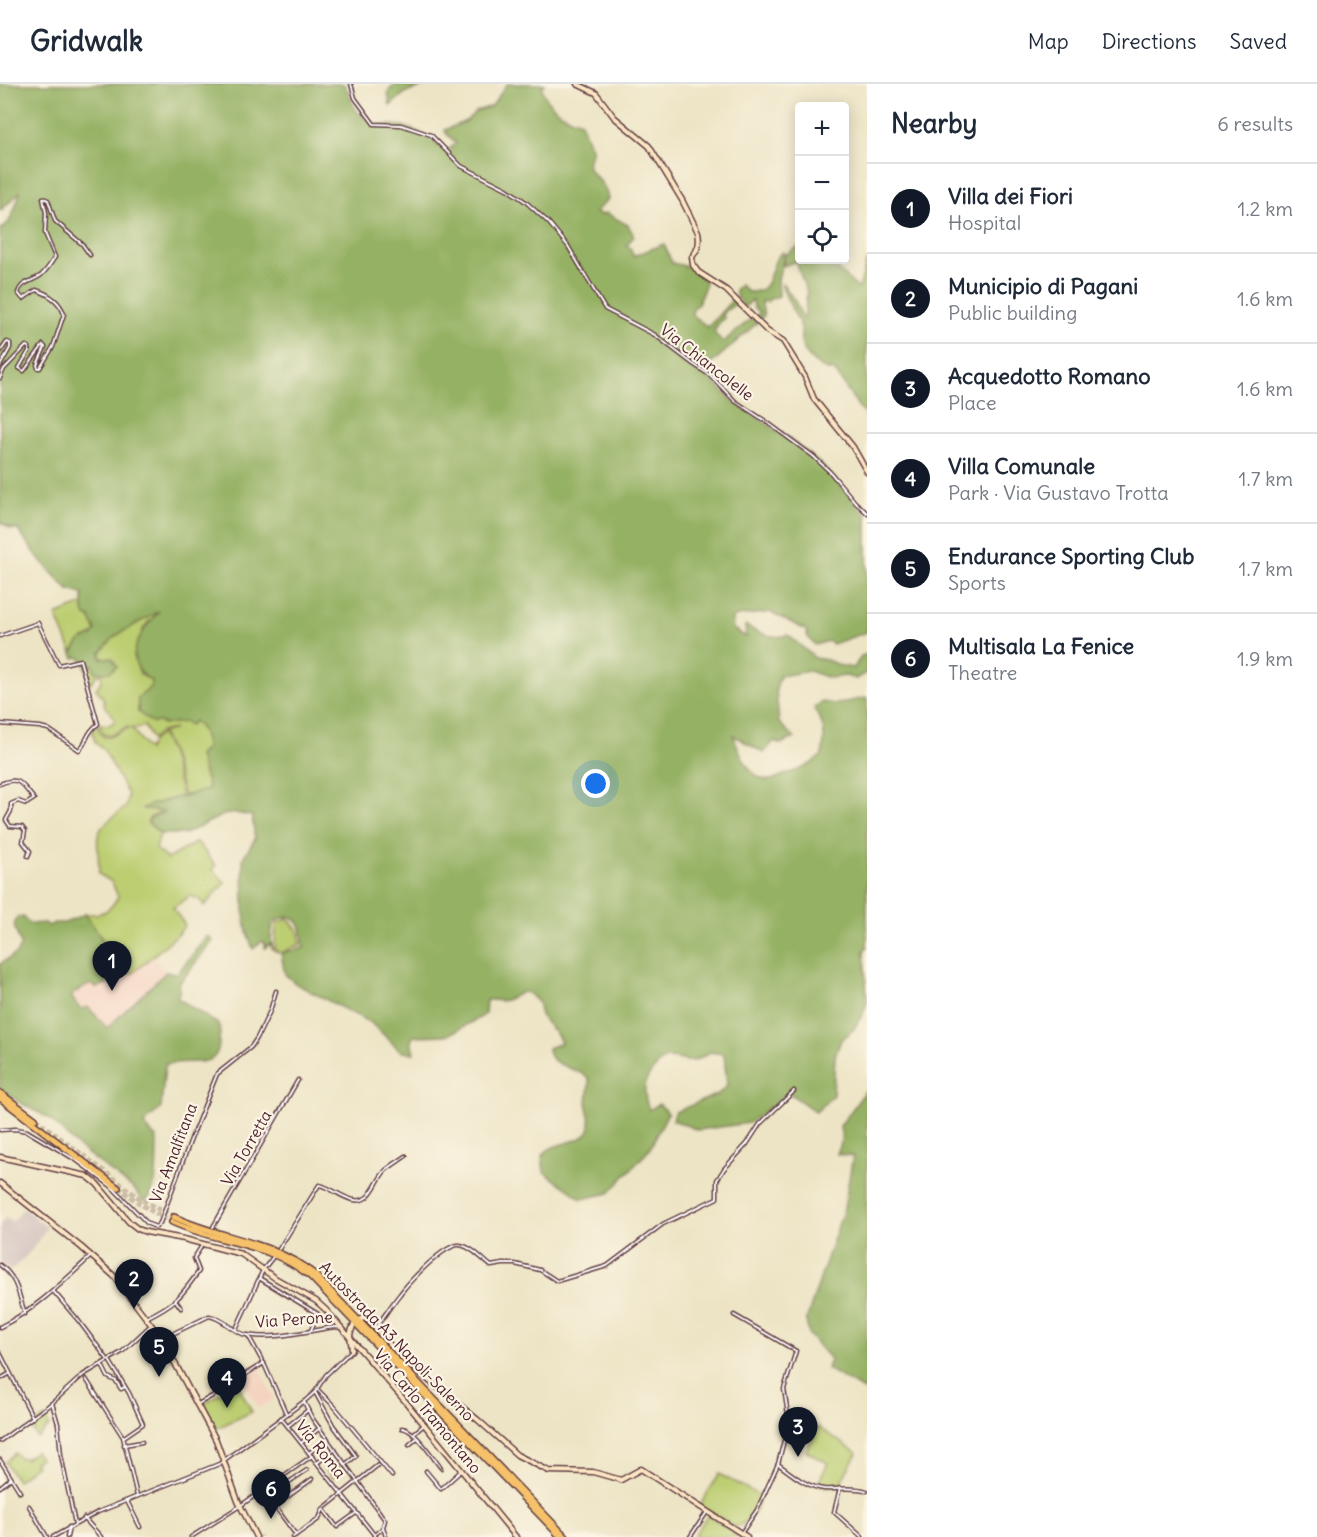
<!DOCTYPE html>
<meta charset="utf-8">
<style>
:root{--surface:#fff;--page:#f2f2f3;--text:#1f2937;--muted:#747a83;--line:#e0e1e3;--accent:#111827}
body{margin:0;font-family:Delius,sans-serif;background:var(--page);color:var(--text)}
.controls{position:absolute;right:18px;top:18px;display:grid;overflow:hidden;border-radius:6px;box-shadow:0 3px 15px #0003}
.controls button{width:54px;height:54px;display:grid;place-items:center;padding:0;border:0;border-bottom:2px solid var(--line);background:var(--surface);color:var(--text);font:30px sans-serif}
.you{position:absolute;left:596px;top:700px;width:21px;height:21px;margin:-15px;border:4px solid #fff;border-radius:50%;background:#1a73e8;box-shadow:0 0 0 9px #1a73e833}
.badge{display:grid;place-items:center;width:39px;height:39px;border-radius:50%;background:var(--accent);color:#fff;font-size:20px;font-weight:700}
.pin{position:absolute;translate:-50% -50px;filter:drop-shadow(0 2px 3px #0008)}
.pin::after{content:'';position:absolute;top:32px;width:21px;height:18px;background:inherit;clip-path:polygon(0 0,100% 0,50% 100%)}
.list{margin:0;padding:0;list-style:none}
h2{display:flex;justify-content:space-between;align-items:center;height:78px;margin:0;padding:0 24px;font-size:26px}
h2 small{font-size:20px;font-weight:400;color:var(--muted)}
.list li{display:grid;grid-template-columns:39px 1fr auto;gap:18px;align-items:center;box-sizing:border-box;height:90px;padding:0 24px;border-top:2px solid var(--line)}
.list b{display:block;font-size:22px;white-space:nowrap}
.list p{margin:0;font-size:20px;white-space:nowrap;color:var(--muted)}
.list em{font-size:20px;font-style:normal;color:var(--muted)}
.icon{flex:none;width:33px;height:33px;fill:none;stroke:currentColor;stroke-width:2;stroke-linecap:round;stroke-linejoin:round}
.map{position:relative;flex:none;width:867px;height:1453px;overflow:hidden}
header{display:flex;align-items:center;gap:36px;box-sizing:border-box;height:84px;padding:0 30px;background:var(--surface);border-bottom:2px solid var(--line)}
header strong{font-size:28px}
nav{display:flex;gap:33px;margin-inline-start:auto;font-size:21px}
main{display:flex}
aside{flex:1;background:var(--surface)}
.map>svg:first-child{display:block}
</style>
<header>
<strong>Gridwalk</strong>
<nav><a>Map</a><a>Directions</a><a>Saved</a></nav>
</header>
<main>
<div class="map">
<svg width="867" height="1453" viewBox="0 0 867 1453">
<rect width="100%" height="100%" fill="#fcf5e5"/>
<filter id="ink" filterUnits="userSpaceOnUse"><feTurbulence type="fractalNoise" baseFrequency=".0167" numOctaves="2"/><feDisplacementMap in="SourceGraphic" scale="12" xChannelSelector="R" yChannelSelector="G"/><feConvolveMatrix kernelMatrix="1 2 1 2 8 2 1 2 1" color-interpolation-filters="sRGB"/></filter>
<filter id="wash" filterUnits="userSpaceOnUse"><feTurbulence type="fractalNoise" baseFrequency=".008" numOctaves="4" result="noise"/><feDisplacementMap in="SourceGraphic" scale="24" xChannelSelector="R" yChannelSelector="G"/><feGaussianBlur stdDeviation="1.35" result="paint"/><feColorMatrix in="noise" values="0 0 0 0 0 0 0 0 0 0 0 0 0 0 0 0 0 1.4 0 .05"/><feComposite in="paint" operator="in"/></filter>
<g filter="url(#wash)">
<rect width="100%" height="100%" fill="#ede4c5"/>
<g fill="#f5d3c1">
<path d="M153 874 166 888 107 944 88 923 80 925 73 917V909L91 899 97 904 132 890Z"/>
<path d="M260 1285 274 1315 258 1324 242 1294Z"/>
</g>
<path fill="#d1c0bc" d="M24 1124 47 1144 31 1167 11 1187 0 1179V1140L6 1134 12 1138Z"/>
<g fill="#bcce71" stroke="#83764e" stroke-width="1.5">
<path d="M83 520 86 532 90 533 96 547 92 552 81 556 72 569 56 531Z"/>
<path d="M161 525 144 543 134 572 140 590 151 597V603L138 614V628L164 640 194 636 202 646 207 663 199 672 209 706 184 712 172 670 162 649 175 645 160 648 152 655 144 642 135 645 126 643 110 652 103 650 99 640 108 641 113 639 115 636 110 627 105 623 103 613 96 605 102 596 101 591H97L89 601 86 585 94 580 101 589 110 587 117 582 101 574V568L115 552Z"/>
<path d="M97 641C104 665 115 647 130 644L134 647 148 666 153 656 161 650 171 670 182 712 149 721 143 724 163 728 150 733 147 738 160 750 156 765 167 775 197 758 216 782 212 784 225 799 204 822 199 815 190 812 173 824 185 841 178 850 134 888 129 890 122 880 112 891 104 884 98 873 108 860 103 856 85 830C103 831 109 828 118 813L112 798 99 790C99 747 88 751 126 723L128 711 104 666 95 658 92 645Z"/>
<path d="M287 833 298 847 301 860 281 869 275 867 276 839 284 837Z"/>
<path d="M237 1299 252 1328 215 1345 203 1320Z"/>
<path d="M45 1333 49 1342 37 1354 33 1346 35 1340Z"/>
<path d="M818 1343 857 1369 839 1401 829 1403 817 1401 828 1379 806 1367Z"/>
<path d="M35 1367 40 1374 34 1378 36 1381 17 1397 5 1378 15 1369 19 1374 22 1373 25 1375Z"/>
<path d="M326 1375 333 1384 340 1379 344 1384 332 1394 321 1380Z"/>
<path d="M719 1390 761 1412C756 1426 750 1440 734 1443L700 1421Z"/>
<path d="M708 1431 740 1453H697L694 1451Z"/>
</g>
<g fill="#95b163" stroke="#706847" stroke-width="1.5">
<path d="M0 0H344C350 9 351 22 359 29 380 48 379 38 402 42 420 46 433 55 446 68L456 59 446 49 445 46 466 37 477 27 492 22 507 0H545L542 3C545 21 564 33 581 38L592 67 587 82C597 97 605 97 608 115L595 128 601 131 606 129 628 141 634 152 627 161 631 165 633 172 664 160 672 179 693 184 706 199 698 220 693 224 692 231 708 243 733 215 737 219 723 229 724 234 718 240 714 249 723 258 752 234 757 239 702 288C715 297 724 310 736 319 767 341 803 361 829 389 842 402 853 417 867 430V548L833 560 828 557 815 561 808 553 806 546 770 528C758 531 743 529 732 534L733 545 746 553 745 542C761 549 771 556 788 551L815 574 827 576 841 582 854 584 861 572 867 570V588L856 595 846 592 829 594 809 587 780 592 776 604 779 639 795 654 781 660 774 657 764 669 733 651C739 667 750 698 771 696 777 695 783 690 789 689 805 684 810 681 822 671 826 650 825 642 814 624L822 618 835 620 867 614V863L864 867 867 918 863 930 853 946 841 956 835 972 833 1011 816 1028 789 1009 749 1039 698 1046 673 1036 675 1028 718 1010 727 1002 724 970 710 968C684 985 689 973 665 974 645 992 640 1000 649 1026L659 1020 668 1029 649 1066 609 1109 582 1115 544 1088 542 1073C552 1054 587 1063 590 1042 591 1036 588 1029 587 1023 587 1014 589 1004 589 995 579 983 547 983 548 964L561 959C556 942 539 942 539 919 520 900 525 910 506 916 499 918 492 915 486 916L485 930 481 933 448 951 414 952 411 956 414 969 402 968 371 939 296 900 285 890 281 869 304 864C301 849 304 836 287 832L273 838 271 855 273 866 270 860 265 864V860L262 857 253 865 247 848 244 827 243 774 255 755 252 732 235 729 223 731 185 750H160L148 738 151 734 164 728 143 725 149 721 209 705 199 672 207 663 202 646 194 637 190 641 185 638 164 640 159 638 152 639 138 628V614L151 603V597C119 576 140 548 159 527L115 552 101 568V574H112L117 582 110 588H95L93 581 86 585 83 577 78 573 74 574 72 569 81 556 92 552 96 547 90 534 86 532 83 526V510L68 506 41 477 17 445H11L0 438V146C13 139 15 120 21 107L0 127Z"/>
<path d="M395 0H426L425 2 405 9 390 22 388 8Z"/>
<path d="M799 162 800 176H827L859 205 867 176V331L860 325 835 287C820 287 804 272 801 257 800 252 802 247 801 243 795 227 784 215 782 199L795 217 804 236 807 209 796 177 783 182 785 171Z"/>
<path d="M783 168 784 171 778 195 779 212 770 215 767 218 761 217 764 231 761 235 758 234 757 232 759 228 754 224 752 216 746 222H743L741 217 737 215 735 206 740 201 748 208C751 208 754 208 758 207 773 203 769 176 783 168Z"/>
<path d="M85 830 102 855 108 860 98 873 104 884 114 892V896L97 904 91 900 73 909 72 914 80 925 88 923 107 944 166 888 178 889 207 852 213 856 178 901 180 905 177 914 218 940C222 947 219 950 219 958 219 989 184 973 165 981L161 1024 143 1040 157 1055C156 1072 160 1110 143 1118L135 1106 76 1061 49 1034 19 1018 0 1004V880L16 870 21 861C18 851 10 840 18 833H23L30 840 45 839 49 842 54 839H65Z"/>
<path d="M867 1005V1308L827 1285 830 1275 809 1251 806 1237 844 1124 853 1072 837 1070 842 1056 840 1042Z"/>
</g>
</g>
<g filter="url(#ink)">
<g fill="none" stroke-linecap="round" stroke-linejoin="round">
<path stroke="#ccbda6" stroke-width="2" stroke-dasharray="2 1" stroke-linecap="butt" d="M260 1453 263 1451"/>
<g stroke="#ccbda6" stroke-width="5" stroke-dasharray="5 2.5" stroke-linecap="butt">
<path d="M35 1035 142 1116 174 1133"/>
<path d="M118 1104 148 1125 172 1138"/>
</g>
<defs>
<g id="street">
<path d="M351 0 355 14 374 40 401 41 431 51 461 82 507 105 526 118 549 139 568 162 605 225 655 251 693 280 711 292 735 317 764 336 813 372 830 388 855 418 867 429"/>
<path d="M0 268 7 258 10 259V264L0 282"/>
<path d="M0 294 4 285 26 262 29 263V267L19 284 24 287 43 261 45 263 37 281 38 284H40L53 263 64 230C60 218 49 210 36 206L23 215 18 209C21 198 31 198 40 192 46 188 51 179 55 173L45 149 46 129 43 114 48 116 55 137 82 160 90 171"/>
<path d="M0 552 38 539 59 581 80 576 98 640C85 649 88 658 79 666L48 645 40 643 0 640"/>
<path d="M0 700C20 691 22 701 34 715L26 720 18 717 11 720V727L6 736 10 742 22 743 25 747 23 758 30 767 28 772"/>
<path d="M0 1046 16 1045 27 1047 76 1076 111 1102 148 1140 156 1143 160 1139 191 1055 217 990 251 963 257 954 270 927 276 907"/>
<path d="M213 1143 298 996"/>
<path d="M279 1165 319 1101C331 1103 341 1114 354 1116 372 1120 376 1095 386 1086 392 1081 399 1077 406 1072"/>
<path d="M0 1181C17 1193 19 1212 25 1230"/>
<path d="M259 1194 318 1230 311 1246"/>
<path d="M54 1208 78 1236 108 1276"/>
<path d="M176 1217 181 1224"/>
<path d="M734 1231 796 1267 784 1305 789 1337 778 1380 757 1426 742 1448"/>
<path d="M146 1234C176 1219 180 1214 199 1187L194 1174 201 1163"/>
<path d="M0 1243C37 1224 61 1200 91 1172"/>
<path d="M375 1244C384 1233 391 1221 400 1210 409 1198 445 1159 460 1161 472 1163 482 1175 491 1182L503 1180H515L540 1186 557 1197 607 1182 663 1140 717 1114V1096L724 1085 747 1060 760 1040 794 1007"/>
<path d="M236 1245 263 1186 273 1173"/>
<path d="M248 1251 265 1282 286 1329"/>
<path d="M162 1255 209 1232C223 1234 233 1248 246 1251 274 1256 307 1247 335 1243L342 1244"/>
<path d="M0 1269 33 1334"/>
<path d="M109 1276 129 1309 143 1340 124 1353"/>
<path d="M102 1281 108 1293 116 1297 121 1305 125 1303"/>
<path d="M0 1295 9 1290"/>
<path d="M86 1295 123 1353 137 1412"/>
<path d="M237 1298 241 1293 264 1279"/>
<path d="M317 1305 334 1322 392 1392"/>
<path d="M315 1308 333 1341 356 1372 346 1380"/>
<path d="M304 1318 312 1334 385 1436 383 1443 386 1453"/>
<path d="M52 1319 58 1340 61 1371 75 1440"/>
<path d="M198 1320 234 1300"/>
<path d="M281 1334 376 1453"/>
<path d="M288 1342 308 1326"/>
<path d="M402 1344C415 1345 433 1374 441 1384"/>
<path d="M413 1350 424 1341"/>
<path d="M0 1357 52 1319 83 1291 122 1268 151 1241"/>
<path d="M301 1359 320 1344"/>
<path d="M124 1361 142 1358"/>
<path d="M409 1361 417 1354"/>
<path d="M309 1369 328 1355"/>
<path d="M0 1376 20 1408"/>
<path d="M317 1379 335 1365"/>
<path d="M778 1380C792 1390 806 1403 824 1405 839 1406 852 1402 867 1407"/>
<path d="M426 1387 441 1405 462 1386"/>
<path d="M0 1403 11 1394"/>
<path d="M840 1404 834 1428 862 1453"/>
<path d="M263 1406 296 1451"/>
<path d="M268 1412 307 1386"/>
<path d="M127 1417 140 1443"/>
<path d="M29 1422 47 1453"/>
<path d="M275 1422 312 1395"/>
<path d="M324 1426 337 1443 356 1429"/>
<path d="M84 1434 101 1453"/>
<path d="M374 1451 383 1444"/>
<path d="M53 1453 98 1428 219 1380 306 1316 315 1308 326 1291 351 1267"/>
<path d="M67 1453 69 1443"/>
<path d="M191 1453 240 1422 312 1372"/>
<path d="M293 1453 319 1435 323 1425 378 1381"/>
<path d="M690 1453 707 1428"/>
</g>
<g id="secondary">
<path d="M577 0 596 9 614 33 649 62 682 116 698 148C700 158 699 165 692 173L693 181 698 188 726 206 767 247 783 257 805 293 814 315 853 363 867 388"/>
<path d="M0 1073 87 1092 97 1100 129 1138 138 1145 146 1148 184 1155 241 1170 275 1194 316 1217 326 1226 405 1317 516 1453"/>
<path d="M0 1099 81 1163 114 1192 162 1255 216 1356 238 1417 256 1453"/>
<path d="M361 1235 366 1234 392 1263 422 1291 478 1336 517 1371 549 1387 593 1388 621 1396 641 1385 747 1453"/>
<path d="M352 1266 350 1251 353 1242"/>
</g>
<g id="highway">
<path d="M0 1009 35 1035"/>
<path d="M0 1014 118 1104"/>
<path d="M174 1133C222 1155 270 1156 314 1190L566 1453"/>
<path d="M172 1138C219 1160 266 1157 310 1192L561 1453"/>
</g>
</defs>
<use href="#street" stroke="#623d42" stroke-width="5"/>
<use href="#secondary" stroke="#623d42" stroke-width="7"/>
<use href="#highway" stroke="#623d42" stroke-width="8"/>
<use href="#street" stroke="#fff" stroke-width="2"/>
<use href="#secondary" stroke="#fbe6c4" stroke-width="4"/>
<use href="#highway" stroke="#f5c16b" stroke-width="5"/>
</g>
</g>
<g text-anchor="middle" stroke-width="4.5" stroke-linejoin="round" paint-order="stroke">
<g font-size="16" fill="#4a1f2b" stroke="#fcf5e5">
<text transform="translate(707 278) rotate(38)" y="6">Via Chiancolelle</text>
<text transform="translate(246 1064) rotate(-60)" y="6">Via Torretta</text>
<text transform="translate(173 1069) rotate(-69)" y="6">Via Amalfitana</text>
<text transform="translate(294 1235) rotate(-4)" y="6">Via Perone</text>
<text transform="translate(397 1257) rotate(46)" y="6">Autostrada A3 Napoli-Salerno</text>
<text transform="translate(428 1327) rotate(50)" y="6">Via Carlo Tramontano</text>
<text transform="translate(321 1365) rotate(51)" y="6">Via Roma</text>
</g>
</g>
</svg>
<div class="controls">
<button>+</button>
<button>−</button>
<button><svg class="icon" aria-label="locate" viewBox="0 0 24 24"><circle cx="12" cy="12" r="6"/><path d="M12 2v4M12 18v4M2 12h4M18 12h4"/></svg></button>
</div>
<div class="you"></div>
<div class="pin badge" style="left:112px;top:907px">1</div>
<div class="pin badge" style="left:134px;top:1225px">2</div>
<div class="pin badge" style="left:798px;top:1373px">3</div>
<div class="pin badge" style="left:227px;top:1324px">4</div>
<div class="pin badge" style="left:159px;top:1293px">5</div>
<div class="pin badge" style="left:271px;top:1435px">6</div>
</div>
<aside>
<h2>Nearby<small>6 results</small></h2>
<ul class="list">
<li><span class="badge">1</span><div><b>Villa dei Fiori</b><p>Hospital</p></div><em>1.2 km</em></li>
<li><span class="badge">2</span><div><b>Municipio di Pagani</b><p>Public building</p></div><em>1.6 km</em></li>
<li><span class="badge">3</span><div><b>Acquedotto Romano</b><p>Place</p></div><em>1.6 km</em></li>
<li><span class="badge">4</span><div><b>Villa Comunale</b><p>Park · Via Gustavo Trotta</p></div><em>1.7 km</em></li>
<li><span class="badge">5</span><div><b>Endurance Sporting Club</b><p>Sports</p></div><em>1.7 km</em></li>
<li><span class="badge">6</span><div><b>Multisala La Fenice</b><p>Theatre</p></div><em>1.9 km</em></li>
</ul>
</aside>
</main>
